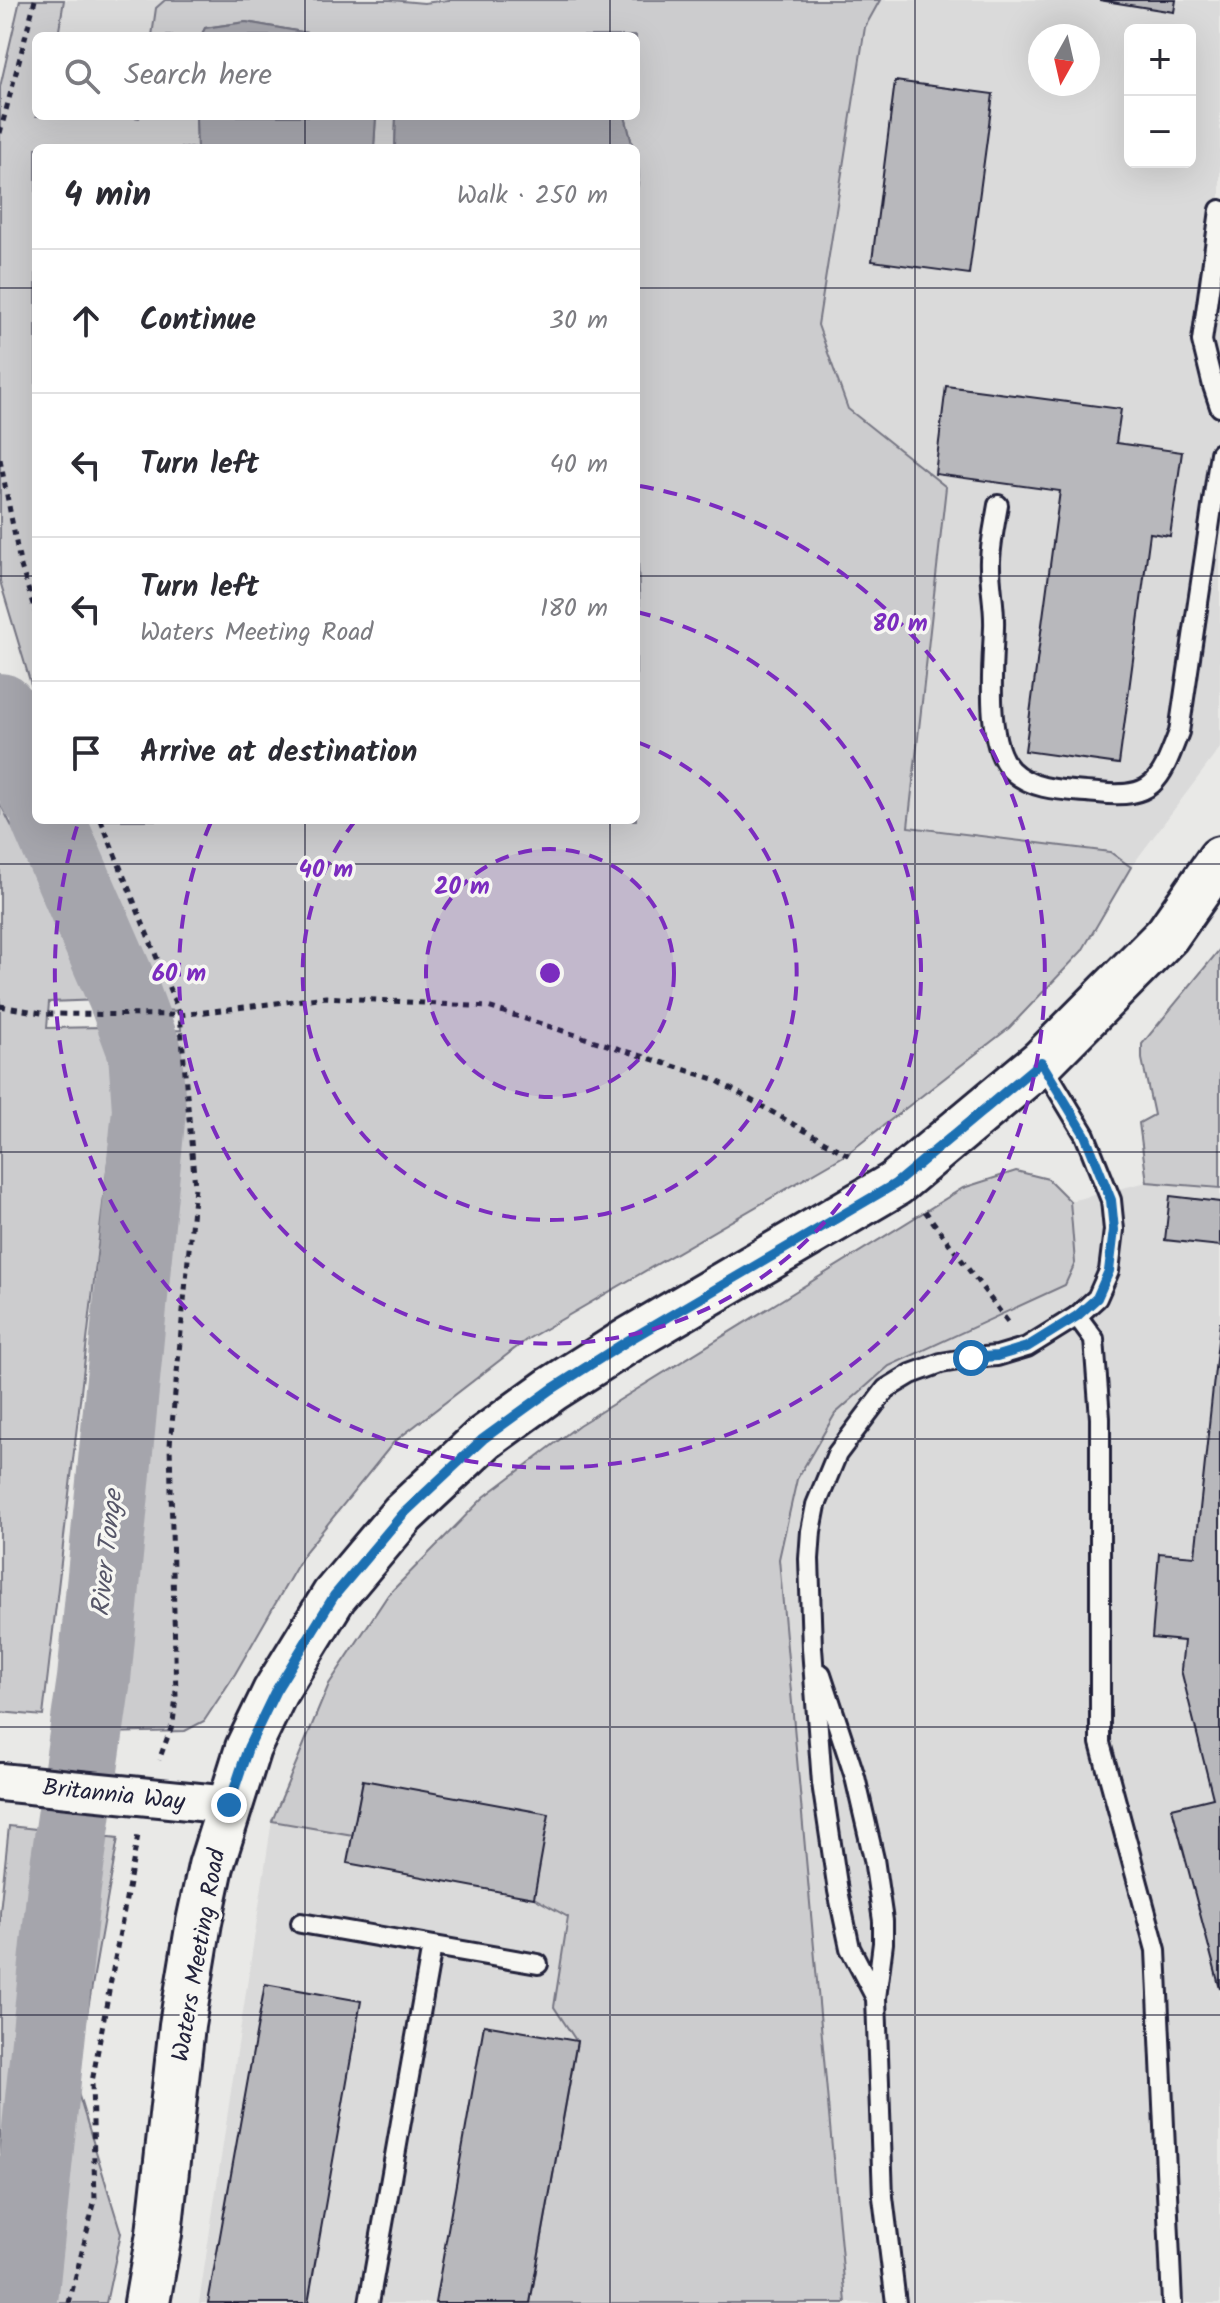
<!DOCTYPE html>
<meta charset="utf-8">
<style>
:root{--surface:#fff;--page:#f2f2f3;--text:#2b2b33;--muted:#7c7c81;--line:#e1e1e2}
body{margin:0;font-family:Kalam,sans-serif;background:var(--page);color:var(--text)}
.controls{position:absolute;right:24px;top:24px;display:grid;overflow:hidden;border-radius:12px;box-shadow:0 8px 32px #0002}
.controls button{width:72px;height:72px;display:grid;place-items:center;padding:0;border:0;border-bottom:2px solid var(--line);background:var(--surface);color:var(--text);font:40px sans-serif}
.compass{position:absolute;left:1028px;top:24px;width:72px;height:72px;border-radius:50%;background:var(--surface);box-shadow:0 8px 32px #0002;rotate:188deg}
.stop{position:absolute;width:24px;height:24px;margin:-18px;border:6px solid #1f6fb2;border-radius:50%;background:#fff}
.stop.end{background:#1f6fb2;border-color:#fff;box-shadow:0 2px 8px #0008}
.list{margin:0;padding:0;list-style:none}
h2{display:flex;justify-content:space-between;align-items:center;height:104px;margin:0;padding:0 32px;font-size:34px}
h2 small{font-size:26px;font-weight:400;color:var(--muted)}
.list li{display:grid;grid-template-columns:52px 1fr auto;gap:24px;align-items:center;box-sizing:border-box;height:144px;padding:0 32px;border-top:2px solid var(--line)}
.list b{display:block;font-size:30px;white-space:nowrap}
.list p{margin:0;font-size:26px;white-space:nowrap;color:var(--muted)}
.list em{font-size:26px;font-style:normal;color:var(--muted)}
.icon{flex:none;width:44px;height:44px;fill:none;stroke:currentColor;stroke-width:2;stroke-linecap:round;stroke-linejoin:round}
.map{position:relative;flex:none;width:1220px;height:2303px;overflow:hidden}
.search{position:absolute;background:var(--surface);box-shadow:0 8px 32px #0002;left:32px;top:32px;width:608px;height:88px;display:flex;align-items:center;gap:20px;box-sizing:border-box;padding:0 28px;border-radius:12px;color:var(--muted);font-size:30px}
.panel{position:absolute;background:var(--surface);box-shadow:0 8px 32px #0002;left:32px;top:144px;width:608px;height:680px;border-radius:12px}
.map>svg:first-child{display:block}
</style>
<div class="map">
<svg width="1220" height="2303" viewBox="0 0 1220 2303">
<rect width="100%" height="100%" fill="#e9e9e7"/>
<filter id="ink" filterUnits="userSpaceOnUse"><feTurbulence type="fractalNoise" baseFrequency=".0125" numOctaves="2"/><feDisplacementMap in="SourceGraphic" scale="16" xChannelSelector="R" yChannelSelector="G"/><feConvolveMatrix kernelMatrix="1 2 1 2 8 2 1 2 1" color-interpolation-filters="sRGB"/></filter>
<g filter="url(#ink)">
<g fill="#dadada" fill-rule="evenodd">
<path d="M64 0H165L156 8 152 36H58Z"/>
<path d="M880 0H1220V748L1131 867 1110 852 908 827 946 487 848 409 818 325 865 27ZM1130 30H1190V162H1130ZM1040 36H1088V84H1040Z"/>
<path d="M1147 1182 1220 1188V2303H846L779 1559 797 1479 835 1414 889 1366 1065 1285 1075 1263 1070 1201Z"/>
<path d="M363 1780 549 1814 534 1897 568 1917 554 2007 577 2041 530 2303H199L272 1820 352 1834Z"/>
</g>
<g fill="#ccccce" stroke="#777784" stroke-width="2">
<path d="M20 0H64L58 36H36V116H128L139 118 140 116H196L197 148H36V701L0 581V87Z"/>
<path d="M165 0H391L424 3 448 0H880L865 27 818 325 848 409 946 487 908 827 1110 852 1131 867 1082 951 1009 1028 847 1154 526 1340 394 1442 305 1552 235 1674 204 1721 185 1731 104 1733 148 1430 172 1124 165 1031 181 1030 180 1011 158 1010 75 820H636V619H640L636 499V192C642 173 636 166 636 148H633L625 116H636V36H325L246 22 205 28 201 36H152L156 8Z"/>
<path d="M376 116H396L395 148H374Z"/>
<path d="M0 803 100 1000 49 1002 47 1028 105 1027 116 1093 43 1716 0 1712Z"/>
<path d="M1220 949V1188L1147 1182 1139 1123 1154 1115 1142 1059V1044Z"/>
<path d="M1016 1171 1048 1179 1070 1201 1075 1263 1065 1285 889 1366 835 1414 797 1479 779 1559 846 2303H530L577 2042 554 2007 568 1917 534 1898 363 1781 353 1835 272 1821 329 1684 388 1595 484 1497 579 1425 963 1188Z"/>
<path d="M9 1826 118 1838 75 2083 121 2233 106 2303H0V1912Z"/>
</g>
<g fill="#a5a5ac" stroke="#71717f" stroke-width="2">
<path d="M246 22 325 36H201L205 28Z"/>
<path d="M196 116H376L374 148H197Z"/>
<path d="M396 116H625L633 148H395Z"/>
</g>
<g fill="none" stroke-linecap="round" stroke-linejoin="round">
<g stroke="#a5a5ac" stroke-width="74">
<path d="M0 710 36 793"/>
<path d="M19 2303 22 2292 64 1887 94 1679 149 1110 145 1052 124 995 48 820"/>
</g>
</g>
<g fill="#b8b8bc" stroke="#22223b" stroke-width="2">
<path d="M1099 0H1176L1174 12Z"/>
<path d="M895 81 993 94 969 274 872 261Z"/>
<path d="M946 386 1121 409 1116 443 1182 452 1170 536 1150 533 1119 764 1025 751 1060 491 935 474Z"/>
<path d="M1170 1196 1220 1202V1246L1165 1240Z"/>
<path d="M1220 1322V1989L1172 1808 1213 1798 1181 1670 1184 1641 1152 1638 1159 1553 1195 1556Z"/>
<path d="M363 1780 549 1814 534 1898 347 1863Z"/>
<path d="M265 1984 361 2001 308 2303H208Z"/>
<path d="M484 2025 577 2041 530 2303H435Z"/>
</g>
<g fill="none" stroke-linecap="round" stroke-linejoin="round">
<defs>
<g id="service">
<path d="M1220 210 1202 341 1213 386 1220 407"/>
<path d="M998 505C995 523 991 541 990 560 989 582 995 605 994 627 993 663 984 743 1011 770 1033 792 1069 790 1098 793 1155 800 1161 779 1179 732L1220 453"/>
<path d="M1041 1062 1085 1135 1111 1200 1114 1230 1109 1271 1097 1298 1077 1316 1094 1339 1100 1418V1743L1156 1950 1172 2303"/>
<path d="M821 1674 855 1777 874 1859 883 1921V1943L876 1998"/>
<path d="M301 1923 538 1964"/>
<path d="M369 2303 432 1946"/>
<path d="M896 2303 883 2197 876 1998 850 1948 838 1891 822 1783 812 1648 809 1559 811 1531 816 1505 837 1454 886 1389 911 1374 941 1363 971 1358 997 1356 1027 1347 1077 1316"/>
</g>
<path id="minor" d="M0 1782 229 1805"/>
<path id="tertiary" d="M147 2303 159 2234 182 2025 199 1922 211 1866 248 1748 275 1692 334 1596 403 1514 483 1439 552 1389 629 1340 895 1184 1041 1062 1167 935 1220 859"/>
</defs>
<use href="#service" stroke="#22223b" stroke-width="24"/>
<use href="#minor" stroke="#22223b" stroke-width="42"/>
<use href="#tertiary" stroke="#22223b" stroke-width="50"/>
<g stroke="#22223b" stroke-width="5" stroke-dasharray="6 6" stroke-linecap="butt">
<path d="M0 133 35 0"/>
<path d="M0 459 20 563 36 614"/>
<path d="M101 820 180 1015 195 1187 170 1445 176 1697 173 1723 159 1760"/>
<path d="M0 1006 47 1014 180 1015 326 997 488 1007 714 1079 853 1158"/>
<path d="M925 1211 1008 1322"/>
<path d="M69 2303 95 2200 92 2082 138 1835"/>
</g>
<use href="#service" stroke="#f6f6f2" stroke-width="18"/>
<use href="#minor" stroke="#f6f6f2" stroke-width="36"/>
<use href="#tertiary" stroke="#f6f6f2" stroke-width="44"/>
</g>
</g>
<g fill="none" stroke-linecap="round" stroke-linejoin="round" filter="url(#ink)">
<path stroke="#1f6fb2" stroke-width="10" d="M229 1805 248 1748 275 1692 334 1596 403 1514 483 1439 552 1389 629 1340 895 1184 1041 1062 1085 1135 1111 1200 1114 1230 1109 1271 1097 1298 1077 1316 1027 1347 997 1356 971 1358"/>
</g>
<path fill="none" stroke="#22223b" stroke-width="2" stroke-opacity="0.55" d="M305 0V36M610 0V36M915 0V2303M305 116V148M610 116V148M0 288H36M636 288H1220M0 576H36M636 576H1220M305 820V2303M610 820V2303M0 864H1220M0 1152H1220M0 1439H1220M0 1727H1220M0 2015H1220"/>
<circle cx="550" cy="973" r="124" fill="#7b2cbf" fill-opacity=".12"/>
<g fill="none" stroke="#7b2cbf" stroke-width="4" stroke-dasharray="14 10">
<circle cx="550" cy="973" r="124"/>
<path d="M637 742A247 247 0 1 1 355 821"/>
<path d="M637 612A371 371 0 1 1 211 822"/>
<path d="M640 486A495 495 0 1 1 79 820"/>
</g>
<g text-anchor="middle" stroke-width="7" stroke-linejoin="round" paint-order="stroke">
<g font-size="24" fill="#22223b" stroke="#f6f6f2">
<text transform="translate(114 1794) rotate(6)" y="8">Britannia Way</text>
<text transform="translate(198 1955) rotate(-80)" y="8">Waters Meeting Road</text>
</g>
<g font-size="26" font-style="italic" fill="#565668" stroke="#f6f6f2">
<text transform="translate(106 1553) rotate(-84)" y="9">River Tonge</text>
</g>
</g>
<circle cx="550" cy="973" r="12" fill="#7b2cbf" stroke="#f6f6f2" stroke-width="4"/>
<g font-size="24" text-anchor="middle" font-weight="bold" fill="#7b2cbf" stroke="#f6f6f2" stroke-width="7" stroke-linejoin="round" paint-order="stroke">
<text x="900" y="631">80 m</text>
<text x="326" y="877">40 m</text>
<text x="462" y="894">20 m</text>
<text x="179" y="981">60 m</text>
</g>
</svg>
<div class="controls">
<button>+</button>
<button>−</button>
</div>
<svg class="compass" viewBox="-18 -18 36 36"><path d="M0-13l5 13h-10z" fill="#e53935"/><path d="M0 13l5-13h-10z" fill="#7c7c81"/></svg>
<div class="stop" style="left:971px;top:1358px"></div>
<div class="stop end" style="left:229px;top:1805px"></div>
<div class="search"><svg class="icon" aria-label="search" viewBox="0 0 24 24"><circle cx="10" cy="10" r="6"/><path d="M15 15l6 6"/></svg>Search here</div>
<section class="panel">
<h2>4 min<small>Walk · 250 m</small></h2>
<ul class="list">
<li><svg class="icon" aria-label="ahead" viewBox="0 0 24 24"><path d="M12 20V5M6 11l6-6 6 6"/></svg><div><b>Continue</b></div><em>30 m</em></li>
<li><svg class="icon" aria-label="left" viewBox="0 0 24 24"><path d="M17 20v-9H6M10 6l-5 5 5 5"/></svg><div><b>Turn left</b></div><em>40 m</em></li>
<li><svg class="icon" aria-label="left" viewBox="0 0 24 24"><path d="M17 20v-9H6M10 6l-5 5 5 5"/></svg><div><b>Turn left</b><p>Waters Meeting Road</p></div><em>180 m</em></li>
<li><svg class="icon" aria-label="arrive" viewBox="0 0 24 24"><path d="M6 21V4h12l-3 4 3 4H6"/></svg><div><b>Arrive at destination</b></div></li>
</ul>
</section>
</div>
